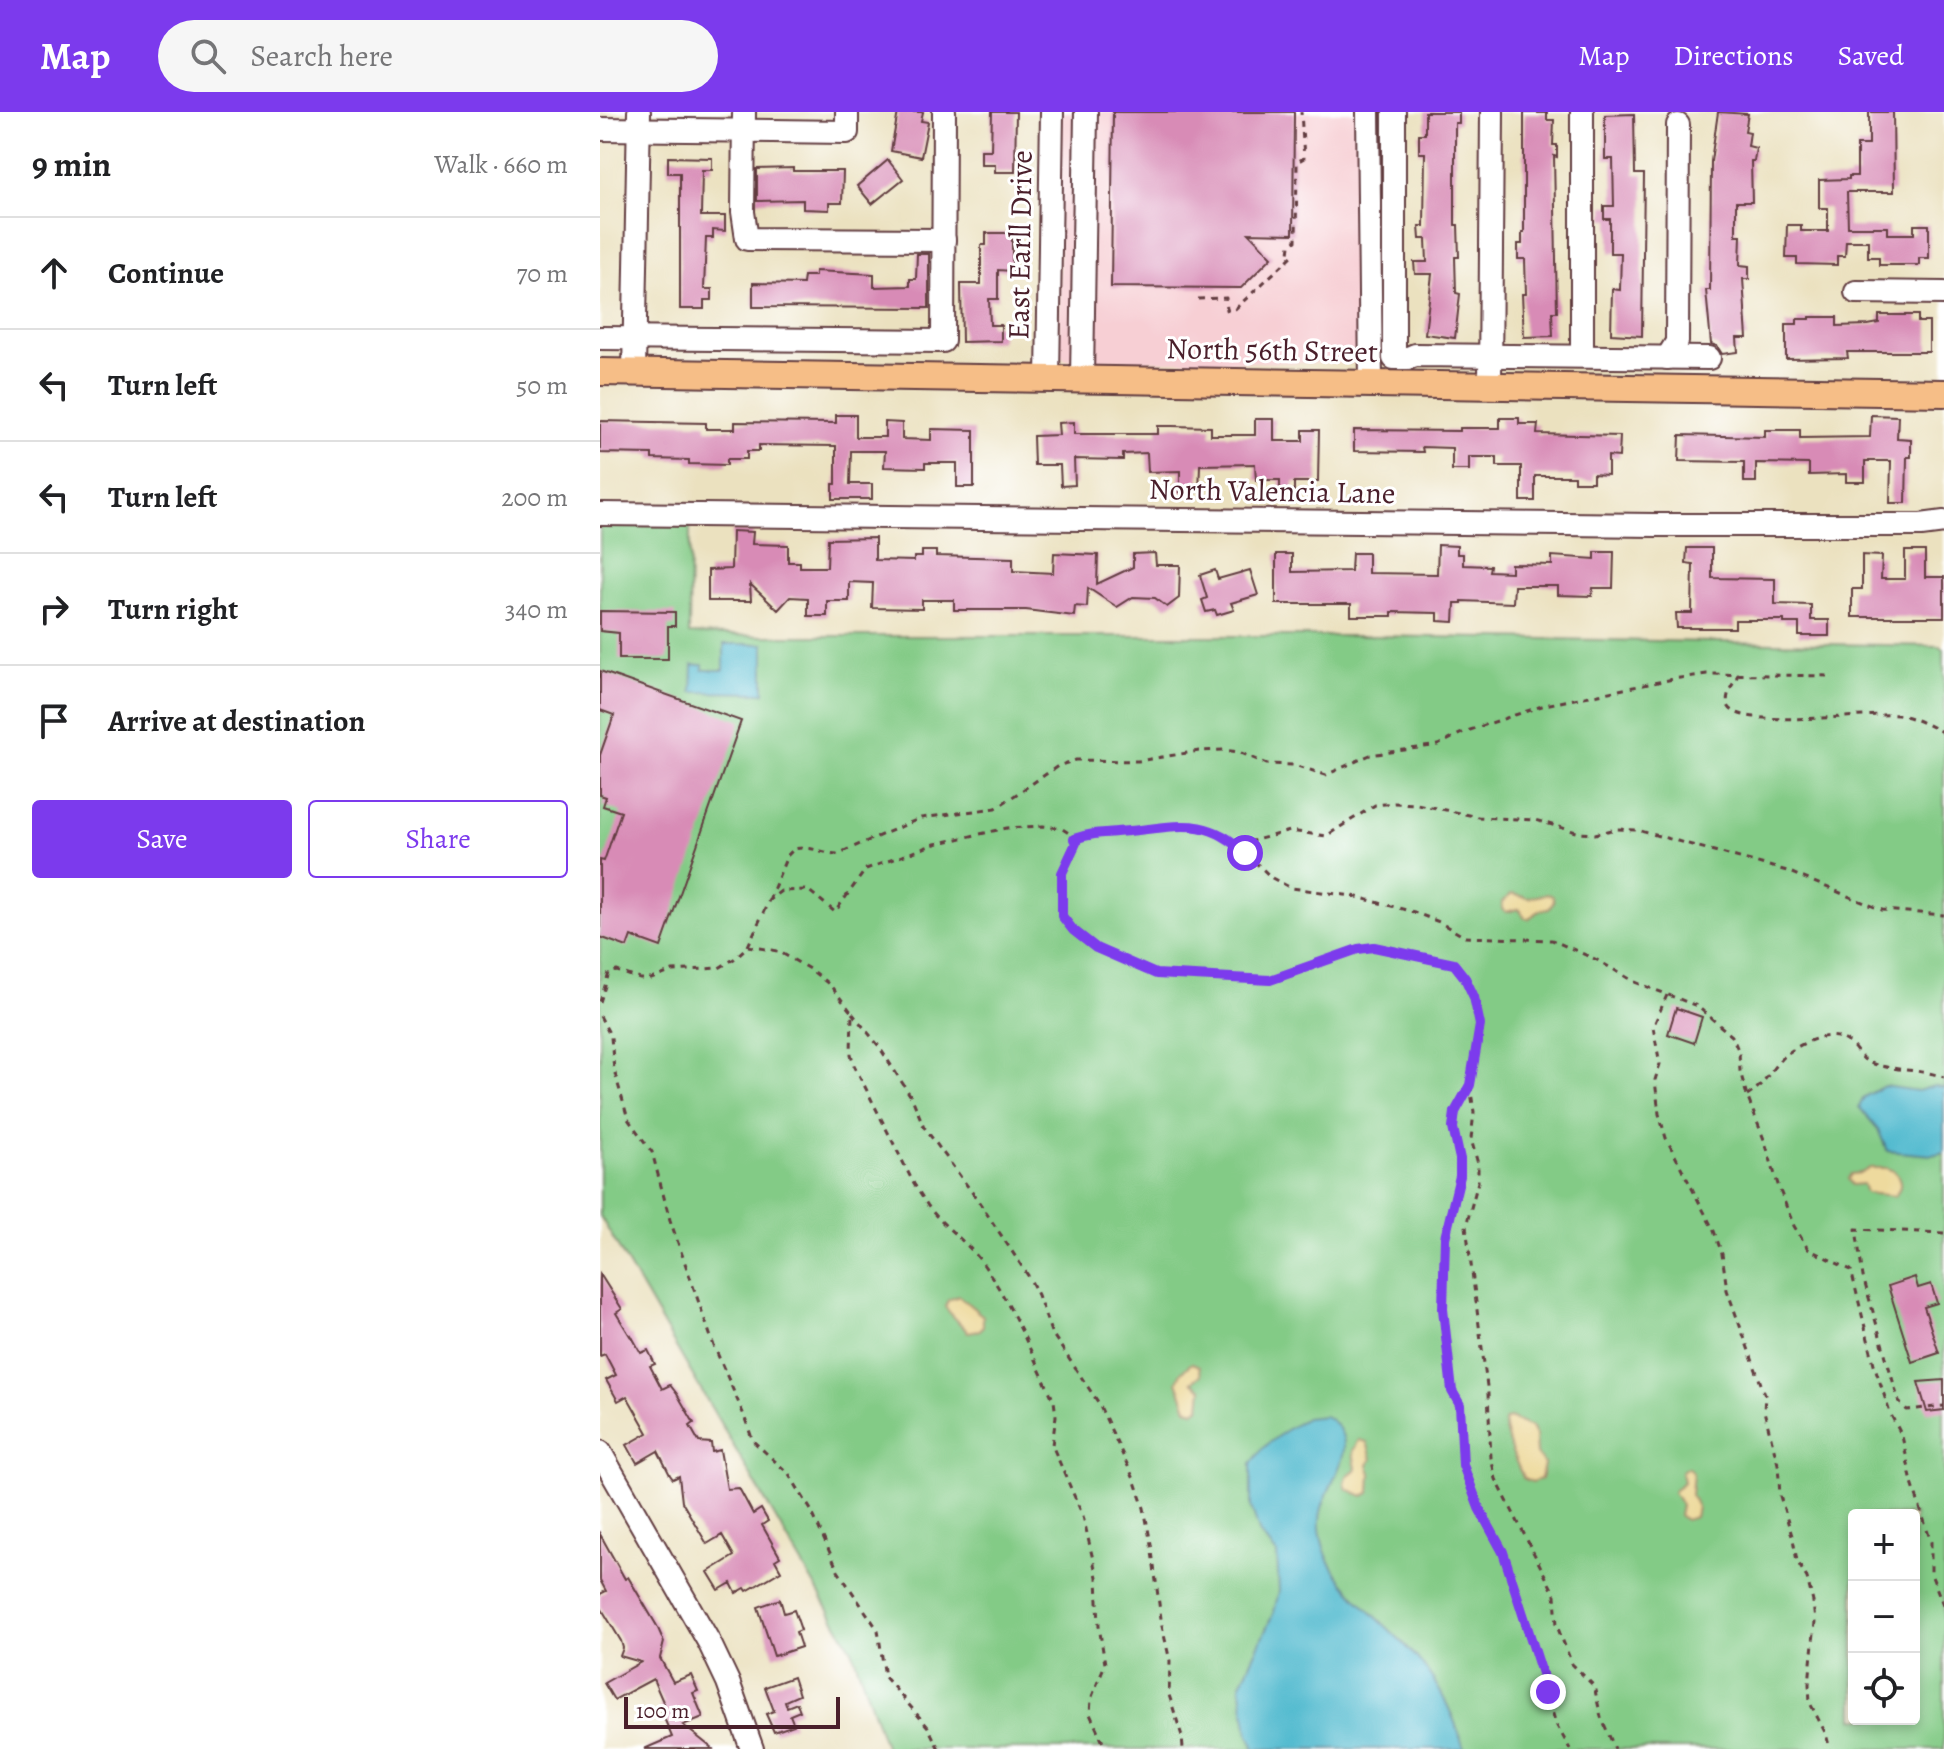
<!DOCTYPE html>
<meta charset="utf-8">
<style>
:root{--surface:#fff;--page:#f6f6f6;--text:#202124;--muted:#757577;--line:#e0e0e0;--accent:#7c3aed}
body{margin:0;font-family:Alegreya,serif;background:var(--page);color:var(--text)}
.controls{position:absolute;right:24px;bottom:24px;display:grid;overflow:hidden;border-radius:8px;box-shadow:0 4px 12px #0003}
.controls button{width:72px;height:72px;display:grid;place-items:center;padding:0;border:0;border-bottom:2px solid var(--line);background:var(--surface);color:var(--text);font:40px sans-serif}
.scale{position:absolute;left:24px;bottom:20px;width:216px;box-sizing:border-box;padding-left:8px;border:4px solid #4a1f2b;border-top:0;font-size:22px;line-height:28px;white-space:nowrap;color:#4a1f2b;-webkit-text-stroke:6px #fff;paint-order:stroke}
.stop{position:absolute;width:24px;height:24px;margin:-18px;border:6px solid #7c3aed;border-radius:50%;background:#fff}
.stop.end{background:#7c3aed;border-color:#fff;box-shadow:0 2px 8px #0008}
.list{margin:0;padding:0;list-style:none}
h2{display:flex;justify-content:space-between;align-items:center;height:104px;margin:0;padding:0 32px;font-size:34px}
h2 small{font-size:26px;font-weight:400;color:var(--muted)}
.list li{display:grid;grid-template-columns:52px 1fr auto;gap:24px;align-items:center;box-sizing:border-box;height:112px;padding:0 32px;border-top:2px solid var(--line)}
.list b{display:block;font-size:30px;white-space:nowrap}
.list em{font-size:26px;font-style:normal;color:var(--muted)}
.actions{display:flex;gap:16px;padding:24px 32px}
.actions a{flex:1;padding:18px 0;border:2px solid var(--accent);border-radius:8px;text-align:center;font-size:28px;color:var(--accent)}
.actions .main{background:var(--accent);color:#fff}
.icon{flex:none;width:44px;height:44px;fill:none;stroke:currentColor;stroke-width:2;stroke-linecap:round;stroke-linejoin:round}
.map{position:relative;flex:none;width:1344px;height:1637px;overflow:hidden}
header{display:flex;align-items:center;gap:48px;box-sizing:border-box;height:112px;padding:0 40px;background:var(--accent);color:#fff}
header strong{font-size:38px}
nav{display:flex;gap:44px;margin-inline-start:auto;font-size:28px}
.search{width:560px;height:72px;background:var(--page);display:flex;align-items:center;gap:20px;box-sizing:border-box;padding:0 28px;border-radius:44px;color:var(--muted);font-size:30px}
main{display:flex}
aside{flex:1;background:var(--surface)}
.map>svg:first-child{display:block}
</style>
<header>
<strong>Map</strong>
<div class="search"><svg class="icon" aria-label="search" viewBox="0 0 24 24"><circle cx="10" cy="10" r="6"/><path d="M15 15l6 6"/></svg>Search here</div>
<nav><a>Map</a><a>Directions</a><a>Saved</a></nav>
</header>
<main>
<aside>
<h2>9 min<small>Walk · 660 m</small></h2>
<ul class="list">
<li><svg class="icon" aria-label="ahead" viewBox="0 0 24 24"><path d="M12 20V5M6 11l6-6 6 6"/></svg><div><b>Continue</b></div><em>70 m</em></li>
<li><svg class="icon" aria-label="left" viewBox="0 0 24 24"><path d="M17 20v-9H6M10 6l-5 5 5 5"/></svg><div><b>Turn left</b></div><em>50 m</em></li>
<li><svg class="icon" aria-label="left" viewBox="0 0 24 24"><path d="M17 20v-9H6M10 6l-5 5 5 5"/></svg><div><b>Turn left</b></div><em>200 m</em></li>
<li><svg class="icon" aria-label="right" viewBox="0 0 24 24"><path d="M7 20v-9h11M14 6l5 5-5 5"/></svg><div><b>Turn right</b></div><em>340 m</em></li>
<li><svg class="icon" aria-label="arrive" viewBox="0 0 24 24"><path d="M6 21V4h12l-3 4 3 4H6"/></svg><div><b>Arrive at destination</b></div></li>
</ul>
<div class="actions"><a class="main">Save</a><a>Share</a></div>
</aside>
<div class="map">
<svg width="1344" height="1637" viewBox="0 0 1344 1637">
<rect width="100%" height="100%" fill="#fff"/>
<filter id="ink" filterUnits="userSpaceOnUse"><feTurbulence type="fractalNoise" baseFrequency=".0125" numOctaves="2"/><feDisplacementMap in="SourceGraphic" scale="16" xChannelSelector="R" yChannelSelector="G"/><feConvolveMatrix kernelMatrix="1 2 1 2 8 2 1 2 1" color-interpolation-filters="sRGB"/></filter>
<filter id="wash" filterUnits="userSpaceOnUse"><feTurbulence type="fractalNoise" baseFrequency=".006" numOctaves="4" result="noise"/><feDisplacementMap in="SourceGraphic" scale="32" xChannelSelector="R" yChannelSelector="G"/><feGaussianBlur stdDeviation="1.8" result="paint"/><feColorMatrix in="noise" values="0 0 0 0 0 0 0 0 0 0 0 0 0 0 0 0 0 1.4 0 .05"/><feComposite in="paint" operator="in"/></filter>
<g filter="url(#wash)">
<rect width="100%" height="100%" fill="#ebe1bf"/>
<path fill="#f7cfd4" d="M459 0H787L788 252 465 248 459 242Z"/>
<path fill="#83cb86" stroke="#667558" stroke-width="2" fill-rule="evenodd" d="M0 412H90L89 522 164 524H773L1340 534 1344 537V1637H286L252 1538 0 1104ZM1254 1403H1314V1607H1254Z"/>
<g fill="#eeda9e" stroke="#9c7c64" stroke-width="2">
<path d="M912 782 927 786 947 782 953 784 954 789 949 797 940 798 929 807 925 806 919 797 906 800 902 797V790Z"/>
<path d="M1270 1056H1286L1294 1059C1302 1068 1302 1075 1295 1084L1266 1081 1263 1072 1252 1073 1248 1067 1251 1062 1261 1061Z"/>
<path d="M359 1184 383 1204V1214L380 1218 368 1220C365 1217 347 1198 345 1195L348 1188Z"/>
<path d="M592 1251 599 1254 601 1263 592 1270 602 1277 600 1295 594 1299 587 1296 577 1270 581 1260Z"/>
<path d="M909 1306 931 1315 935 1323 936 1342 944 1352 941 1367 932 1370 923 1366C916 1349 905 1327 904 1309Z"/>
<path d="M759 1328 767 1330 772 1347 768 1353 771 1361 770 1381 763 1384 747 1377 745 1372 747 1364 756 1357 753 1339Z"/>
<path d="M1087 1355 1093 1360 1091 1383 1097 1395 1095 1405 1085 1408 1079 1403 1081 1393 1073 1380 1083 1370 1081 1360Z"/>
</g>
<g fill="#51bacf" stroke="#4e6c7d" stroke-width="2">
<path d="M124 532H164V581L92 580 93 553H103V558H124Z"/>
<path d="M1284 974 1318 979 1334 974 1344 976V1040L1332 1043 1287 1039 1278 1017 1259 995 1264 985Z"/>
<path d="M725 1304C765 1328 731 1365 722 1396 717 1412 721 1429 727 1444 743 1480 781 1507 808 1536 836 1565 853 1599 864 1637H655L648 1620 640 1574 674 1500 679 1479 677 1442 660 1422 651 1395V1352L663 1336 683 1320 706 1306Z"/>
</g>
<g id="blocks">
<g fill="#d88bb6">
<path d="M298 0H323L321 9 328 10 321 45 291 39Z"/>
<path d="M392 0H416L415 60H395V52H381V38H391Z"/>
<path d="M513 0H694L693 122 649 121 672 145 641 176 511 175Z"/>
<path d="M825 0H859V11H855V113H858L859 145H855L856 181 860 182 855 226 825 222 832 162H815L814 150H827L826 127H820L819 114H824L825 41H819V22H825Z"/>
<path d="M1118 0 1148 2 1145 19 1150 20 1148 34 1156 36 1154 49H1151L1152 90H1136V123H1141L1140 153 1149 154V167H1143L1147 226H1137L1138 240 1122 242 1117 234 1111 232 1106 178H1110L1111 49Z"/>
<path d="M1269 0H1293L1294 80H1247L1248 115H1288V122H1314V113H1329V146H1319V153H1279V145H1268V129H1246L1245 144H1237V153L1197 152V146H1186L1187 113H1201V119H1228V96H1219V68L1249 67V64H1257V33H1269Z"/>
<path d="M924 1H947V8H954L953 33H957V45L954 44 957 200H952L953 224 924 225 922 182H926L925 147H918V132H922V120H924Z"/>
<path d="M1034 2 1035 62H1044L1042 224 1011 222 1012 177 1020 178 1021 141H1010V107H1004V94H1014L1013 47H1005V3Z"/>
<path d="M68 45 112 46V58H102L101 104H125V119L113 118V126H106L104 177H112V188H104V197H80V61H68Z"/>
<path d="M288 48 303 67 272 92 257 74Z"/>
<path d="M193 56V59H243L242 91H229V98L203 97V88L157 89V57Z"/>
<path d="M386 121H412V159L398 158V187H389L390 213H401V229L362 230 361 172H381V133H386Z"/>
<path d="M317 142H329V196L153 195V171L203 172 204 164H215V159L274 162V175L310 174V167H316Z"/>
<path d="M1279 203H1318V210H1329V240H1247L1248 246 1186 247V212H1197V207H1210V205H1237V214L1268 213 1279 211Z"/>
<path d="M236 303H256V325H285V310L302 311V327L331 328V317L374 318V375H357V351H325V356L284 355 285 339H251L250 372H272V387H233V372H236V334L159 333V339H147V347H127V353L89 352V348L52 347V342L0 341V309L106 311V317H135V310L236 311Z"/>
<path d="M1271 303 1298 304 1297 326 1311 327V345H1307L1306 391H1290L1291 349H1265V370H1246V362L1209 363V352L1156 351V370H1144V350L1079 349 1080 323 1165 325V318H1200V326L1270 325Z"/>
<path d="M900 306H919V312H938L937 322 1020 324 1019 345 1008 344V363L993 362V370H974V364H935V389H921V354H897V345H869V358H852V336L822 335 823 340 754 339V318L860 319V316H900Z"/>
<path d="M655 307H674V329H703V318H719L718 370H694V379H680V368H656L655 352 600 353 599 380H580V359L548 360 547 341 523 342V348L474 347 475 373 461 374 460 353H434L433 324 459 323 458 311 474 310V322H558V314H572L611 315V323H655Z"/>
<path d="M132 419 153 420 152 432 188 433V450H200V455H227L228 427 275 426V448L314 449V445H322V439H336V444L413 446V459L453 461 454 441 498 443 497 472 533 455V442L555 441 556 453H580L579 486 567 495 555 486 533 485 517 495 488 476 487 495 475 494 474 504 426 498H354V488H322V497L272 496 273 471 249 470V489H227V504H208V486L190 485 178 498 150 472 151 489H108V458L131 457Z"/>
<path d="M838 433 857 434V442H863V453L890 454 889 459 911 460V452L952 453V444L995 447V440H1014L1013 476H993L992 484 958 483V474H914L913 491 862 489V491H855L854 510 838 509V501L792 500V504H751V492H676V442H692V460L751 459 752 441H768V461L837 462Z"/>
<path d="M1087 436H1112V466L1175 467V492L1211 493V508H1229V524H1199V511H1184V508H1135V516H1077L1076 501H1092L1093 452 1086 451Z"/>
<path d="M1305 439H1325V465H1344V505H1252V477H1262V443L1282 444 1281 467H1305Z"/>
<path d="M615 458 618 467 650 458 658 483 631 491 634 498 617 503 615 498 606 500 602 488 607 486 600 463Z"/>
<path d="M0 499 75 500V514H68V547H19V521L0 519Z"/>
<path d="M0 559 141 609 61 835 31 824 27 835 0 825V748L4 749 21 700 3 694 6 685 0 683V643L14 603 0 598Z"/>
<path d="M1076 896 1102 905 1094 931 1068 922Z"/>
<path d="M0 1162 22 1197 16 1201 30 1224 31 1223 41 1241 48 1238 55 1252 50 1254 62 1277 70 1273 77 1282 94 1311 90 1314 99 1330 111 1331 112 1340 120 1338 127 1377 139 1376 153 1402 161 1397 168 1409 162 1413 180 1445 175 1448 181 1459 147 1479 145 1476 136 1481 131 1471 119 1478 108 1460 134 1444 122 1423 107 1432 82 1390 79 1364 73 1367 70 1363 58 1339 37 1351 27 1333 48 1321 27 1284 18 1289 6 1268 16 1263 5 1242 0 1244Z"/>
<path d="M1315 1165 1318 1176 1331 1172 1337 1191 1324 1195 1339 1241 1312 1250 1288 1174Z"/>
<path d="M1344 1268V1298L1327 1300 1318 1270Z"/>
<path d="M0 1422 25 1467 28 1465 57 1514 64 1530 60 1546 73 1570 91 1563 98 1579 93 1581 103 1605 83 1613 113 1637H44L72 1625 59 1594 64 1592 53 1567 14 1588 4 1571 41 1550 20 1544 23 1536 21 1529 0 1494V1482L6 1479 0 1468Z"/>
<path d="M180 1487 184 1501 194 1498 201 1518 196 1520 201 1535 174 1544 158 1495Z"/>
<path d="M193 1565 199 1583 185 1589 187 1595 197 1591 200 1599 190 1603 194 1613 174 1620 166 1602 174 1599 165 1575Z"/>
</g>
</g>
</g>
<g filter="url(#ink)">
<use href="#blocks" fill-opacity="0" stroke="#623c41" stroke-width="2"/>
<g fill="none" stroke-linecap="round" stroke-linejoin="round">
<defs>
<g id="minor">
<path d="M144 0 143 100 147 127 344 128"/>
<path d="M768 0 771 272"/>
<path d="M794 0V246H808L815 243 1109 246"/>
<path d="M982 0V244"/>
<path d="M0 17 247 20V0"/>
<path d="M1256 180 1344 181"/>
<path d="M0 226 343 229 344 0"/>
<path d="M1067 246 1077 230 1078 13"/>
<path d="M34 260 39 0"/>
<path d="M448 267 452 0"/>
<path d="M482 267 486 0"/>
<path d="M890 273 892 0"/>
<path d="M0 402 1056 413H1321L1344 410"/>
<path d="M0 1340 109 1530 128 1570 152 1637"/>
</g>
<path id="major" d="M0 260 1344 281"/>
</defs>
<use href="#minor" stroke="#623c41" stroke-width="26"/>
<use href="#major" stroke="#623c41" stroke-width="30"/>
<g stroke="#623c41" stroke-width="3" stroke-dasharray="6 6" stroke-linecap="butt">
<path d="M598 187 626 186 627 198H634L692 144 689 141 690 133 696 129 697 50 704 46 701 0"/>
<path d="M1139 561C1134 571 1123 584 1129 595 1141 617 1271 601 1298 603 1314 605 1330 614 1344 621"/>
<path d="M474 727C493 720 509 721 529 719 576 715 593 705 637 733L690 719 726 724 775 693 794 691 817 692 878 705 935 708 980 721 995 722 1016 717 1037 718 1187 759 1282 798 1344 803"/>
<path d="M637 733 672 766 691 776 753 784 814 800 839 810 865 825 952 828 997 848 1035 870 1097 894 1132 924 1139 940 1140 959 1147 984 1165 1030 1179 1076 1194 1114 1208 1137 1251 1158 1274 1252 1290 1301 1302 1324 1312 1371 1331 1430V1462L1344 1495"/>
<path d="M169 788 187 744 194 737C209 733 222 741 237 742L321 706 396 696 458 654 476 648 538 649 599 639 623 638 639 640 667 652 694 653 726 663 770 643 838 633 864 620 945 593 1073 567 1107 562 1232 564"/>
<path d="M148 834 178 839 211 858 230 873 252 901 251 942 254 953 314 1072 328 1094C344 1116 367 1129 383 1152 413 1194 432 1243 454 1289L456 1304 452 1333 483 1404 497 1465 499 1514 505 1552 491 1587 490 1602 506 1637"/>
<path d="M1067 883 1053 915 1060 952 1055 968 1059 1002 1066 1026 1114 1119 1122 1142 1127 1178 1165 1283 1164 1299 1178 1352 1180 1384 1193 1427 1197 1449 1207 1466 1213 1490 1215 1510 1209 1572 1210 1591 1226 1622 1230 1637"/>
<path d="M0 890 9 861 17 859 40 867H51L73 859 119 856 134 847 148 834 169 788 181 779 208 778 235 800 266 757 335 732 407 716 443 714 461 716 472 723 476 731 462 761V804L473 818 496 836 556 862 670 868 758 837 774 835 854 852 865 866 874 885 880 913 870 973 855 1000 853 1016 860 1047V1064L845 1126 843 1197 852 1279 860 1293 863 1353 879 1396 903 1440 956 1612 970 1637"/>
<path d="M252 901 278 933 312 986 324 1015 377 1087 429 1165 438 1183 451 1220 498 1290 534 1367 544 1396 551 1432 562 1514 570 1549 569 1583 582 1624 583 1637"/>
<path d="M0 904 11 925 14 958 28 1007 52 1040 70 1108 114 1234 143 1301 153 1329 189 1362 211 1398 238 1459 278 1518 285 1565 328 1615 339 1637"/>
<path d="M870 973 874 1000 871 1027 878 1052V1070L866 1114 888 1282 891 1346 896 1367 955 1483 957 1514 972 1552 994 1574 1001 1605 1015 1637"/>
<path d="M1147 984C1165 972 1168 961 1181 947 1194 934 1225 918 1243 927 1255 932 1258 946 1270 951 1294 959 1320 957 1344 965"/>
<path d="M1344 1121 1256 1117 1263 1165 1299 1290 1307 1298 1344 1294"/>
</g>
<use href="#minor" stroke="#fff" stroke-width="22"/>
<use href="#major" stroke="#f6be87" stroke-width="26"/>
</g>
</g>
<g fill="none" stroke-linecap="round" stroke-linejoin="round" filter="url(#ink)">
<path stroke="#7c3aed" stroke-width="10" d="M645 741C607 703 576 715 529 719 509 721 493 720 474 727L476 731 462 761V804L473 818 496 836 556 862 670 868 758 837 774 835 854 852 865 866 874 885 880 913 870 973 855 1000 853 1016 860 1047V1064L845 1126 843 1197 852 1279 860 1293 863 1353 879 1396 903 1440 948 1580"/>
</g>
<g text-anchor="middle" stroke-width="6" stroke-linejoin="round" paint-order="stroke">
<g font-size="30" fill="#4a1f2b" stroke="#fff">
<text transform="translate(420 133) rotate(-89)" y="10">East Earll Drive</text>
<text transform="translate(672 238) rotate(1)" y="10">North 56th Street</text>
<text transform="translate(672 379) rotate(1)" y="10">North Valencia Lane</text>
</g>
</g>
</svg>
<div class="controls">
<button>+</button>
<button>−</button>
<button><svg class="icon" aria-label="locate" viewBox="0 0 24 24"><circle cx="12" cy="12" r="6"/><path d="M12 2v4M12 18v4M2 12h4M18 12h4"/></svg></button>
</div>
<div class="scale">100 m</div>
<div class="stop" style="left:645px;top:741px"></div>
<div class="stop end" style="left:948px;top:1580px"></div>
</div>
</main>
